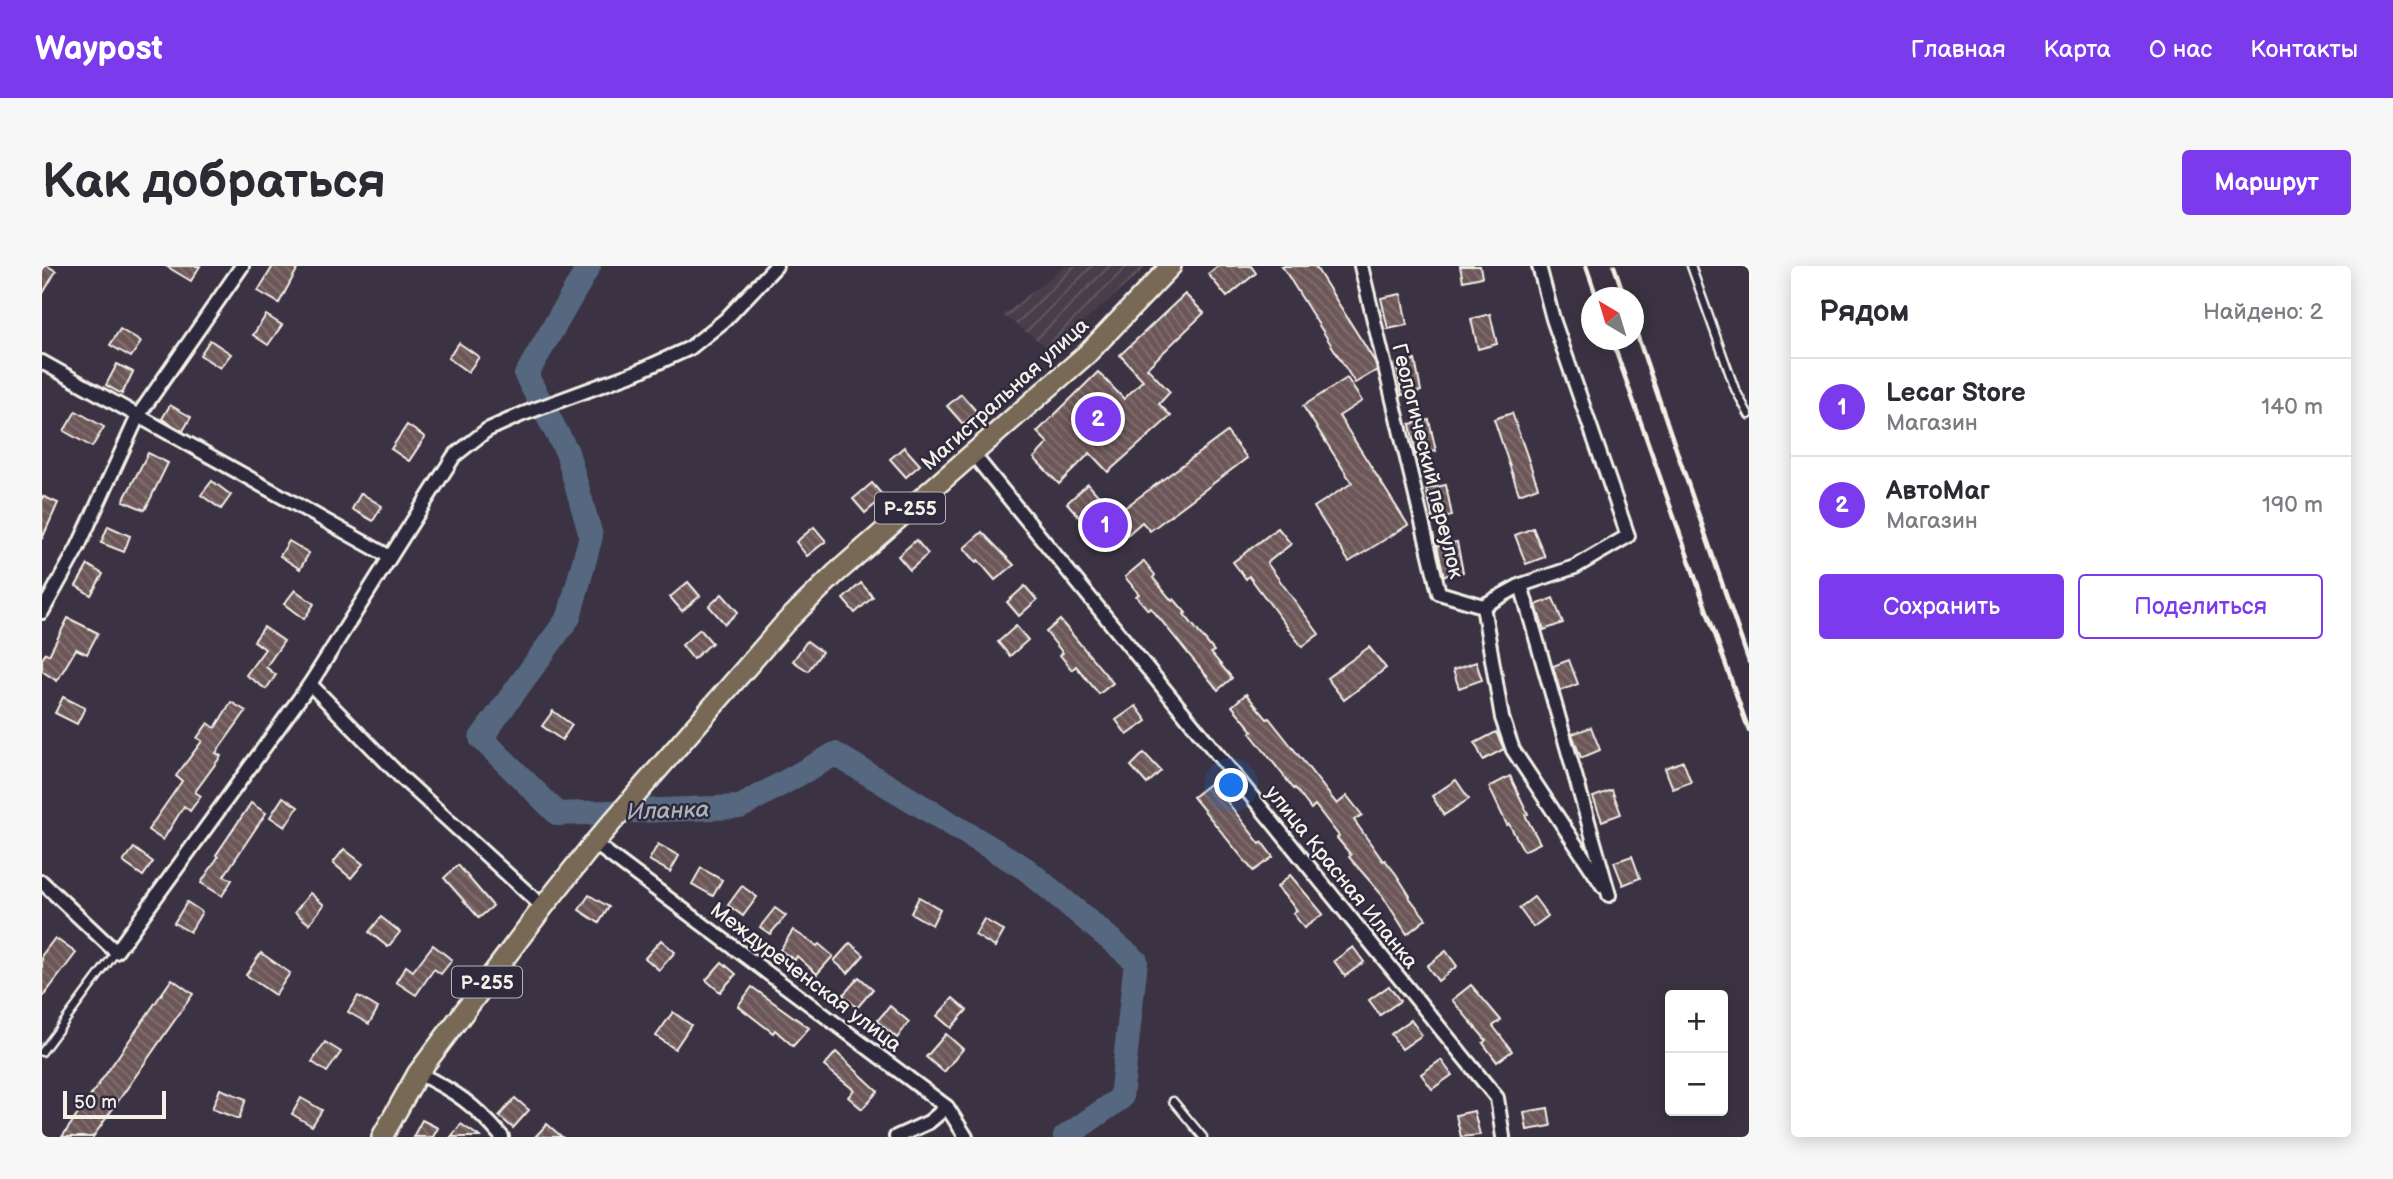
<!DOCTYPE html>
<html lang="ru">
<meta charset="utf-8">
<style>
:root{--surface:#fff;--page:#f7f7f7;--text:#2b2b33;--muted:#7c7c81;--line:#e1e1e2;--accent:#7c3aed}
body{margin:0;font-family:"Balsamiq Sans",sans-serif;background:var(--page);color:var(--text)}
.controls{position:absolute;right:21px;bottom:21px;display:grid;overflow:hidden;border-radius:7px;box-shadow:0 4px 18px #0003}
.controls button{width:63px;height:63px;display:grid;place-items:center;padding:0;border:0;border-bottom:2px solid var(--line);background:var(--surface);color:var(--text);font:35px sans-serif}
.compass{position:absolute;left:1539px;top:21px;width:63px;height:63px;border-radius:50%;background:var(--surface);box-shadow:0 4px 18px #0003;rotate:322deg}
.scale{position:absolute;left:21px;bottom:18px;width:103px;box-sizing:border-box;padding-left:7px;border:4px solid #f4f1e8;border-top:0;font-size:19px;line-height:24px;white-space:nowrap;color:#f4f1e8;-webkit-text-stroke:5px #2f2a3d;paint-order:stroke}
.you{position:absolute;left:1190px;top:520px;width:24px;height:24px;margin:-18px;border:5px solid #fff;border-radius:50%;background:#1a73e8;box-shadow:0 0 0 10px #1a73e833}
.badge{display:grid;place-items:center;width:46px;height:46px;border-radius:50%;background:var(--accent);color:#fff;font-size:23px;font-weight:700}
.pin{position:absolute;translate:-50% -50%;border:4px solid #fff;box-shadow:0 2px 7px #0006}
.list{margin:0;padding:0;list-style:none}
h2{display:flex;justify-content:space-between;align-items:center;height:91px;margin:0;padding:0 28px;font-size:30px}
h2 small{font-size:23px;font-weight:400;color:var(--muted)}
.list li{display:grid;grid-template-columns:46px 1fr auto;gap:21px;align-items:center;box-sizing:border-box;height:98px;padding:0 28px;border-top:2px solid var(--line)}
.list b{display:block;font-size:26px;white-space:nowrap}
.list p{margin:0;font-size:23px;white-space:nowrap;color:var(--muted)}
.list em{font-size:23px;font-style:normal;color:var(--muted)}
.actions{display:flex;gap:14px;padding:21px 28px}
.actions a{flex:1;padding:16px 0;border:2px solid var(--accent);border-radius:7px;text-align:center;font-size:24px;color:var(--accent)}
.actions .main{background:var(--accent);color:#fff}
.map{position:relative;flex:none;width:1707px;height:871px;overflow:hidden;border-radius:7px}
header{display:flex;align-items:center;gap:42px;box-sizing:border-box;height:98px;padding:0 35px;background:var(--accent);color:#fff}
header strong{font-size:33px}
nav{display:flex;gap:38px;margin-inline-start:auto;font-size:24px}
.intro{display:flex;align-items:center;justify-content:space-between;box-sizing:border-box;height:168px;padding:0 42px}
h1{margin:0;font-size:49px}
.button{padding:18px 32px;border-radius:7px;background:var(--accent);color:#fff;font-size:24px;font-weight:700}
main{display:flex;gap:42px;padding:0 42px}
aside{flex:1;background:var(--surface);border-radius:7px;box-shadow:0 4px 18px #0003}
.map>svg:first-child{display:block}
</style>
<header>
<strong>Waypost</strong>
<nav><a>Главная</a><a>Карта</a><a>О нас</a><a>Контакты</a></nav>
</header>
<div class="intro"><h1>Как добраться</h1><a class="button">Маршрут</a></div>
<main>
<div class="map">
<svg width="1707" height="871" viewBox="0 0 1707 871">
<defs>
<pattern id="industrial-furrows" width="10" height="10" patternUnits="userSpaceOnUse" patternTransform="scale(1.75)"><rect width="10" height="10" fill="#4a3e4a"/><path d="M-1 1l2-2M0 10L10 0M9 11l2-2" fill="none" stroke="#655a64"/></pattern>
<pattern id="building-back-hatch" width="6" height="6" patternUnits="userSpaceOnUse" patternTransform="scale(1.75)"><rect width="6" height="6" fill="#6c5759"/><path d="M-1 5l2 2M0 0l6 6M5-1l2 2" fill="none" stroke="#827071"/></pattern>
</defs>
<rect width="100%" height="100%" fill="#3b3343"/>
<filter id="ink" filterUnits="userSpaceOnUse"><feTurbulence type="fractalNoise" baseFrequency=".0143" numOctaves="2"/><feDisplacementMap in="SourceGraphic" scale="14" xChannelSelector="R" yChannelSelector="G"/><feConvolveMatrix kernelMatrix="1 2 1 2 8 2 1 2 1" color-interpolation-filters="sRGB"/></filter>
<g filter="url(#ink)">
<path fill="url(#industrial-furrows)" d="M1023 0H1103L1098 7 1009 84 961 49Z"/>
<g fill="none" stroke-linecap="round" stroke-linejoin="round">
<path stroke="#546780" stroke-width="24" d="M547 0 484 109 525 186 549 270 527 351 439 472 516 548 698 541 793 488 984 603 1094 695 1079 832 1023 871"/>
</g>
<g fill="url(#building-back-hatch)" stroke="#f4f1e8" stroke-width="2">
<path d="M0 0H5L14 5 0 29Z"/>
<path d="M124 0H158L149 15Z"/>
<path d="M231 0H257L237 37 216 25Z"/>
<path d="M1176 0H1209L1214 7 1185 31 1166 8Z"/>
<path d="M1240 0H1273L1333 96 1335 104 1313 117Z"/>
<path d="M1418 0H1438L1440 11 1421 15Z"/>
<path d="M1143 28 1162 47 1105 102 1128 126 1117 138 1129 150 1066 206 1048 187 1017 218 992 192 1006 177 995 166 1056 106 1082 133 1101 114 1078 89Z"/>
<path d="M1359 28 1365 59 1346 63 1339 32Z"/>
<path d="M1448 48 1455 78 1436 83 1429 53Z"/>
<path d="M224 49 240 59 226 79 211 69Z"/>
<path d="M78 63 99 76 89 91 68 79Z"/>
<path d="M168 74 189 88 178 102 158 89Z"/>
<path d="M417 77 437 91 426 106 406 92Z"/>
<path d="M1373 94 1379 125 1360 129 1354 98Z"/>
<path d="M75 98 91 106 80 128 64 119Z"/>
<path d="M1305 112 1320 135 1297 150 1366 259 1307 296 1272 241 1310 217 1261 140Z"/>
<path d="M919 128 935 146 921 158 905 140Z"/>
<path d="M128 139 149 151 141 165 120 153Z"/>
<path d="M34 145 62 161 50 181 22 165Z"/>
<path d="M1470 147 1496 221 1477 228 1452 153Z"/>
<path d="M1387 154 1394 185 1374 189 1368 158Z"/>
<path d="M365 159 383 171 367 195 349 183Z"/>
<path d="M1185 166 1205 192 1108 265 1100 256 1067 285 1025 237 1046 218 1073 249Z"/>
<path d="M862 181 878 199 864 211 848 193Z"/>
<path d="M106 187 126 197 103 244 81 235Z"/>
<path d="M170 215 189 229 179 243 159 229Z"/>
<path d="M830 217 842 231 823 247 811 233Z"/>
<path d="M1404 219 1410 250 1391 254 1384 223Z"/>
<path d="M319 227 340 240 331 255 310 243Z"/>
<path d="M0 230 16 237 0 273Z"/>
<path d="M66 260 88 270 82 286 59 277Z"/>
<path d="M772 261 784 275 765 290 754 276Z"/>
<path d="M1236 262 1249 278 1225 297 1277 368 1260 381 1207 310 1204 313 1191 296Z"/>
<path d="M1491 262 1503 291 1484 298 1473 269Z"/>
<path d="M940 266 972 299 953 314 936 294 934 296 922 282Z"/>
<path d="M874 274 886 288 868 304 856 290Z"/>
<path d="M247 275 267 287 258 303 238 290Z"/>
<path d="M1415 276 1421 306 1402 310 1395 280Z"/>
<path d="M1102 295 1113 309 1111 312 1130 335 1132 333 1144 347 1142 348 1172 385 1169 387 1190 412 1176 424 1109 342 1106 344 1094 330 1097 328 1083 311Z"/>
<path d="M46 299 61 308 49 329 34 320Z"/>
<path d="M646 316 658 330 640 345 628 331Z"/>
<path d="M819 317 831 331 813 347 801 333Z"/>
<path d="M983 320 995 334 977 350 965 336Z"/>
<path d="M253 324 272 338 262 353 242 338Z"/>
<path d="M680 328 696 346 683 358 667 340Z"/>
<path d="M1511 332 1521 357 1502 364 1494 339Z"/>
<path d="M26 352 56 367 45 388 34 383 15 415 0 405V393L4 387 7 389Z"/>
<path d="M1018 354 1071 417 1057 428 1034 400 1030 404 1018 389 1021 387 1004 366Z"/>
<path d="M974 360 986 374 968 390 956 376Z"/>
<path d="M222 361 242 375 224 401 234 409 224 423 204 409 223 383 212 375Z"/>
<path d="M658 363 670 377 651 393 640 379Z"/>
<path d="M765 375 780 386 766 405 751 395Z"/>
<path d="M1327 381 1344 402 1302 434 1285 412Z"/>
<path d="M1527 394 1536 418 1518 425 1511 400Z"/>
<path d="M1434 396 1440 414 1417 422 1411 404Z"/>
<path d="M1204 428 1225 453 1227 452 1295 538 1305 530 1320 549 1312 554 1341 595 1343 594 1354 608 1368 630 1367 631 1384 653 1365 668 1340 629 1307 591 1309 589 1295 572 1297 570 1273 539 1269 543 1253 522 1252 523 1208 467 1211 465 1190 440Z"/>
<path d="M21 431 43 442 35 458 13 447Z"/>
<path d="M189 436 204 445 174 487 179 490 153 526 159 530 148 545 142 540 121 574 106 564 140 515 134 510 160 475 155 472 166 457 173 462Z"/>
<path d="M1094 440 1105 455 1085 469 1074 454Z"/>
<path d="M511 445 530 459 520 474 500 460Z"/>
<path d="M1549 461 1558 484 1539 492 1530 468Z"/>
<path d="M1454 466 1462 483 1441 494 1433 477Z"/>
<path d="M1102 487 1119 505 1105 518 1089 500Z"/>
<path d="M1641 495 1649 516 1631 523 1623 502Z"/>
<path d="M1468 510 1486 548 1483 549 1498 577 1482 585 1467 558 1465 559 1447 521Z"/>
<path d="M1414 514 1427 533 1402 549 1390 530Z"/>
<path d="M1170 516 1218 578 1220 576 1231 591 1211 605 1151 531Z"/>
<path d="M1570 524 1579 548 1560 555 1551 531Z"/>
<path d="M241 531 256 541 243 561 228 551Z"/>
<path d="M209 537 224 547 182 610 190 614 180 630 159 617 176 591 174 589Z"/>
<path d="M616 578 637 590 628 606 607 594Z"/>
<path d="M92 582 111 596 101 610 81 596Z"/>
<path d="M302 583 321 598 309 612 291 597Z"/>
<path d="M1590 590 1598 612 1581 619 1572 596Z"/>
<path d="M416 599 451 640 437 652 402 612Z"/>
<path d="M659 602 680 614 671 630 650 618Z"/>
<path d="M1248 609 1281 648 1262 662 1251 647 1255 644 1235 621Z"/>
<path d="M700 620 715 631 701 650 686 639Z"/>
<path d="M268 627 282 639 267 658 253 646Z"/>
<path d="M547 629 567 641 557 657 537 644Z"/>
<path d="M877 631 898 643 890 659 869 647Z"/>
<path d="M1492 631 1506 650 1491 661 1477 642Z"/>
<path d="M145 636 160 646 148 666 132 657Z"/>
<path d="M733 642 744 650 728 668 718 661Z"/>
<path d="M339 651 358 666 346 681 327 666Z"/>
<path d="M942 653 962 665 953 681 933 669Z"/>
<path d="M751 664 775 680 777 678 791 690 775 708 755 690 753 694 738 684Z"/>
<path d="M13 672 34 687 0 732V689Z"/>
<path d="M619 674 633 686 617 704 603 692Z"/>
<path d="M808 677 822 689 806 707 792 695Z"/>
<path d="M391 679 410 694 399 708 392 703 374 729 354 716 364 700 371 705Z"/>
<path d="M1311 681 1322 696 1303 710 1292 695Z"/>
<path d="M1404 685 1415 700 1396 715 1385 700Z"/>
<path d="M219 687 248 707 233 729 204 709Z"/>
<path d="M680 696 694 708 678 726 664 714Z"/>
<path d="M817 711 831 723 815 742 801 729Z"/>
<path d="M130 713 151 728 51 871H20Z"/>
<path d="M1429 719 1459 754 1451 760 1470 785 1455 796 1441 777 1444 774 1410 734Z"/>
<path d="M1347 720 1358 735 1338 749 1327 734Z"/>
<path d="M710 721 767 762 751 780 733 764 731 767 696 740Z"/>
<path d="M316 730 336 742 327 758 306 746Z"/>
<path d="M911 732 925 744 909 762 895 750Z"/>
<path d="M848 740 867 756 855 772 835 755Z"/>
<path d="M631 746 649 759 633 783 614 770Z"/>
<path d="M1369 754 1380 769 1360 783 1349 768Z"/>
<path d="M904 768 921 783 902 806 884 791Z"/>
<path d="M283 776 299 786 285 806 270 796Z"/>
<path d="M794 786 836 825 820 843 806 831 812 824 782 800Z"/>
<path d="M1399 794 1410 809 1390 823 1379 808Z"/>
<path d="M178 823 204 833 197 853 170 843Z"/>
<path d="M259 832 280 844 270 860 250 848Z"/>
<path d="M473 832 487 844 471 862 457 850Z"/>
<path d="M1506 842 1509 860 1485 864 1482 846Z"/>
<path d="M1432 845 1438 869 1419 871 1414 849Z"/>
<path d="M380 854 396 862 391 871H371Z"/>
<path d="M419 858 438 871H409Z"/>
<path d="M505 858 520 871H493Z"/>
</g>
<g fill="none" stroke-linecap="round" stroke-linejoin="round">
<defs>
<g id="lane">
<path d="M1649 0 1693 123 1707 149"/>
<path d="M0 786 74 686"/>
<path d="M1131 835 1161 871"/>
</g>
<g id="street">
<path d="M1319 0 1397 327 1441 340 1479 319 1567 629"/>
<path d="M0 96 348 291"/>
<path d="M931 188 1455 832 1461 871"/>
<path d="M1479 319 1533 301 1586 270 1511 53 1497 0"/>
<path d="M1441 340 1460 452 1471 484 1561 620"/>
<path d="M0 346 36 281 96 150 200 0"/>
<path d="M552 577 905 841 887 856 854 871"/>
<path d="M0 616 74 686 268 418"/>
<path d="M501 641 360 512 268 418 412 190 445 164 481 148 595 106 648 82 683 54 734 0"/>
<path d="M376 807C414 826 432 838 460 871"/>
<path d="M905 841 924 871"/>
</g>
<path id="primary" d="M340 871 376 807 501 641 552 577 743 357 793 308 1046 87 1129 0"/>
</defs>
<use href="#lane" stroke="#f4f1e8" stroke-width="11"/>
<use href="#street" stroke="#f4f1e8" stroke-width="18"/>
<use href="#primary" stroke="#f4f1e8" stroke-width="24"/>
<use href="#lane" stroke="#2f2a3d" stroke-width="6"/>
<use href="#street" stroke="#2f2a3d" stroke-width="12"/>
<use href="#primary" stroke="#776954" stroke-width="19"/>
<g stroke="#f4f1e8" stroke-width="4.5">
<path d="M1544 0 1555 32"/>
<path d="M1572 0 1583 32"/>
<path d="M1591 57 1707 396"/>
<path d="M1570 74 1707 465"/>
</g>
</g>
</g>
<g text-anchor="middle" stroke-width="5" stroke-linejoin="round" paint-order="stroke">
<g fill="#2f2a3d" stroke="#b9b5b5" stroke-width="2">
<rect x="833" y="226.5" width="70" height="31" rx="5"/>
<rect x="410" y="700.5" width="70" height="31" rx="5"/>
</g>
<g font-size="19" font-weight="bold" fill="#f4f1e8">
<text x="868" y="249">Р-255</text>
<text x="445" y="723">Р-255</text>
</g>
<g font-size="21" fill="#f4f1e8" stroke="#2f2a3d">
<text transform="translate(963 128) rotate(-42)" y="7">Магистральная улица</text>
<text transform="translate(1386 195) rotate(76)" y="7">Геологический переулок</text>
<text transform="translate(1300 611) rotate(51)" y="7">улица Красная Иланка</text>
<text transform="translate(764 711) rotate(37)" y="7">Междуреченская улица</text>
</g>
<g font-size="23" font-style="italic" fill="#acb3b9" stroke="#2f2a3d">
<text transform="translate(626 544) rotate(-2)" y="8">Иланка</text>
</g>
</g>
</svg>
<div class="controls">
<button>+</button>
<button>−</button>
</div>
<svg class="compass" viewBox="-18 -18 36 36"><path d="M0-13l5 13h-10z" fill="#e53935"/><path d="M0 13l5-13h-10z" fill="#7c7c81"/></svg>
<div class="scale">50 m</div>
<div class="you"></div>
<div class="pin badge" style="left:1063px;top:259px">1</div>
<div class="pin badge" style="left:1056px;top:153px">2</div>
</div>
<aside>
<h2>Рядом<small>Найдено: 2</small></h2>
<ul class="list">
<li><span class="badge">1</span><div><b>Lecar Store</b><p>Магазин</p></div><em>140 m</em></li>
<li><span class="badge">2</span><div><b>АвтоМаг</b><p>Магазин</p></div><em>190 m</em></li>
</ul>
<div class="actions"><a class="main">Сохранить</a><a>Поделиться</a></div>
</aside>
</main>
